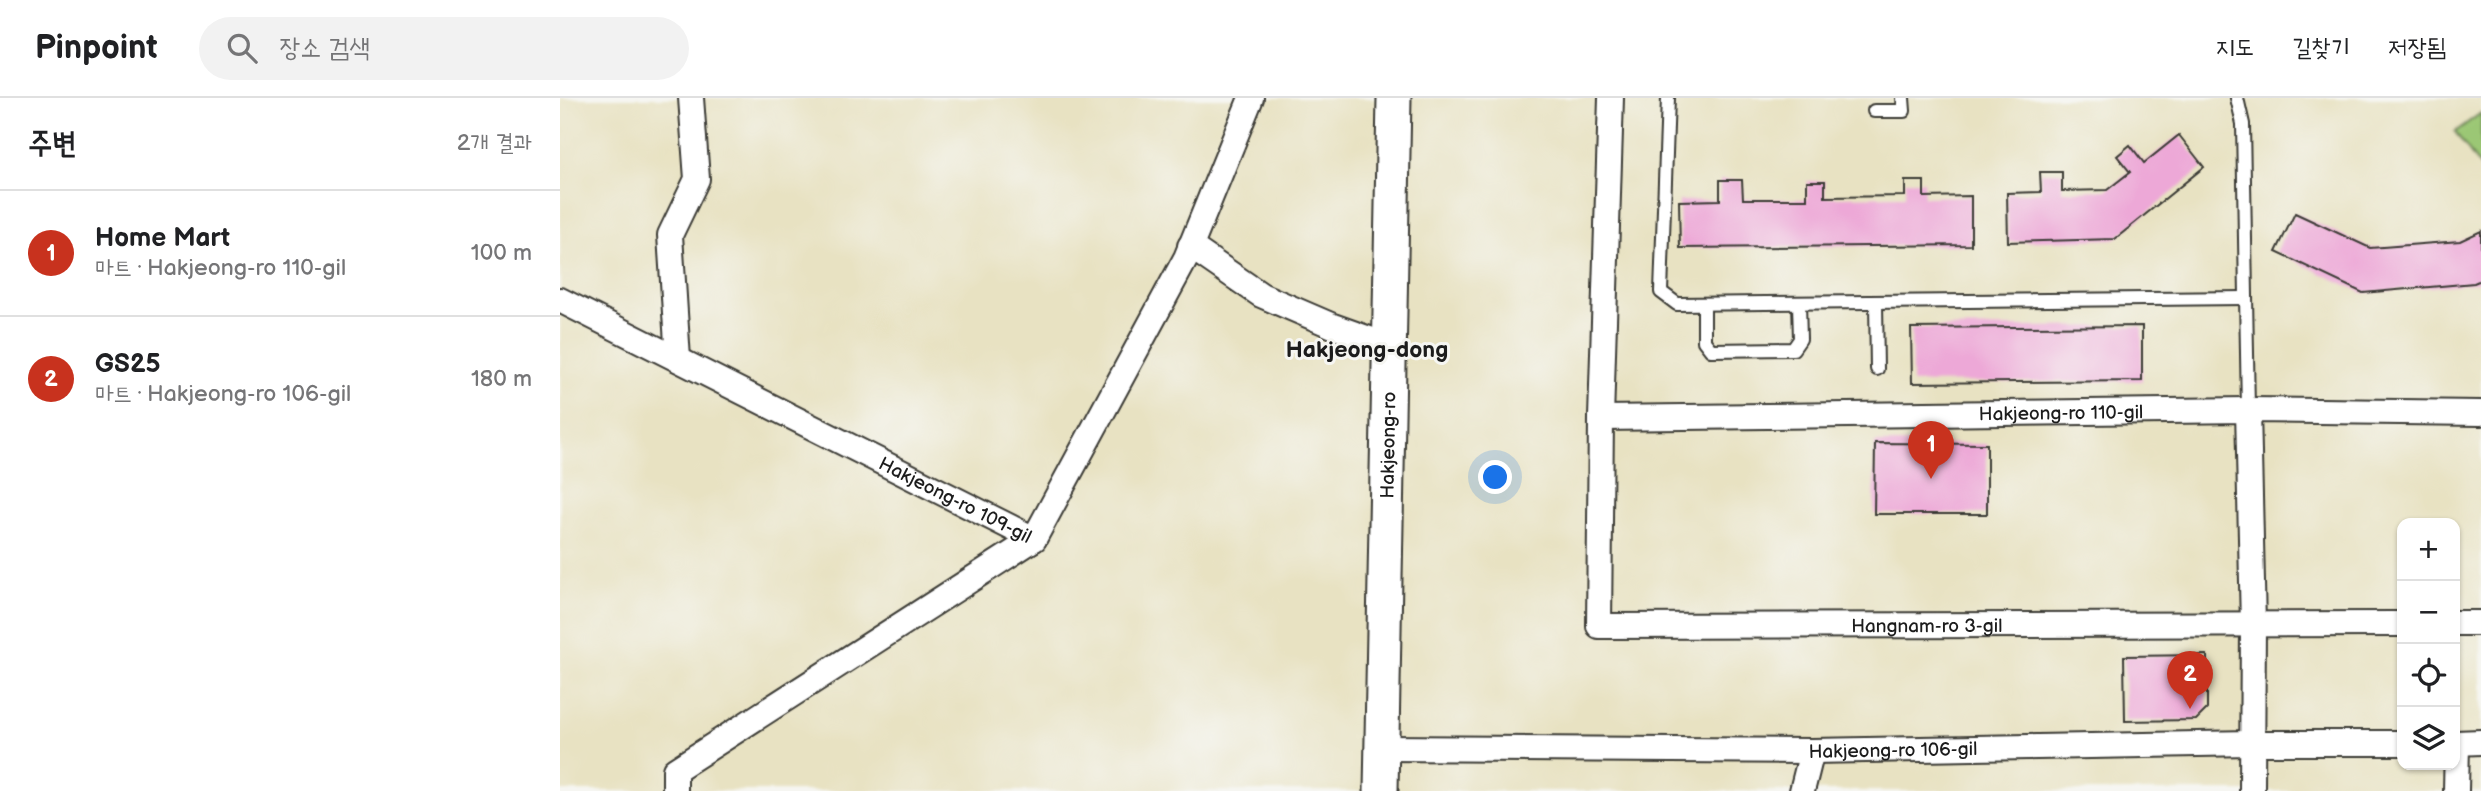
<!DOCTYPE html>
<html lang="ko">
<meta charset="utf-8">
<style>
:root{--surface:#fff;--page:#f2f2f2;--text:#202124;--muted:#757577;--line:#e0e0e0;--accent:#c8321e}
body{margin:0;font-family:"Balsamiq Sans","Poor Story",sans-serif;background:var(--page);color:var(--text)}
.controls{position:absolute;right:21px;bottom:21px;display:grid;overflow:hidden;border-radius:14px;box-shadow:0 2px 5px #0004}
.controls button{width:63px;height:63px;display:grid;place-items:center;padding:0;border:0;border-bottom:2px solid var(--line);background:var(--surface);color:var(--text);font:35px sans-serif}
.you{position:absolute;left:936px;top:380px;width:24px;height:24px;margin:-18px;border:5px solid #fff;border-radius:50%;background:#1a73e8;box-shadow:0 0 0 10px #1a73e833}
.badge{display:grid;place-items:center;width:46px;height:46px;border-radius:50%;background:var(--accent);color:#fff;font-size:23px;font-weight:700}
.pin{position:absolute;translate:-50% -58px;filter:drop-shadow(0 2px 4px #0008)}
.pin::after{content:'';position:absolute;top:37px;width:24px;height:21px;background:inherit;clip-path:polygon(0 0,100% 0,50% 100%)}
.list{margin:0;padding:0;list-style:none}
h2{display:flex;justify-content:space-between;align-items:center;height:91px;margin:0;padding:0 28px;font-size:30px}
h2 small{font-size:23px;font-weight:400;color:var(--muted)}
.list li{display:grid;grid-template-columns:46px 1fr auto;gap:21px;align-items:center;box-sizing:border-box;height:126px;padding:0 28px;border-top:2px solid var(--line)}
.list b{display:block;font-size:26px;white-space:nowrap}
.list p{margin:0;font-size:23px;white-space:nowrap;color:var(--muted)}
.list em{font-size:23px;font-style:normal;color:var(--muted)}
.icon{flex:none;width:38px;height:38px;fill:none;stroke:currentColor;stroke-width:2;stroke-linecap:round;stroke-linejoin:round}
.map{position:relative;flex:none;width:1921px;height:693px;overflow:hidden}
header{display:flex;align-items:center;gap:42px;box-sizing:border-box;height:98px;padding:0 35px;background:var(--surface);border-bottom:2px solid var(--line)}
header strong{font-size:33px}
nav{display:flex;gap:38px;margin-inline-start:auto;font-size:24px}
.search{width:490px;height:63px;background:var(--page);display:flex;align-items:center;gap:18px;box-sizing:border-box;padding:0 24px;border-radius:38px;color:var(--muted);font-size:26px}
main{display:flex}
aside{flex:1;background:var(--surface)}
.map>svg:first-child{display:block}
</style>
<header>
<strong>Pinpoint</strong>
<div class="search"><svg class="icon" aria-label="search" viewBox="0 0 24 24"><circle cx="10" cy="10" r="6"/><path d="M15 15l6 6"/></svg>장소 검색</div>
<nav><a>지도</a><a>길찾기</a><a>저장됨</a></nav>
</header>
<main>
<aside>
<h2>주변<small>2개 결과</small></h2>
<ul class="list">
<li><span class="badge">1</span><div><b>Home Mart</b><p>마트 · Hakjeong-ro 110-gil</p></div><em>100 m</em></li>
<li><span class="badge">2</span><div><b>GS25</b><p>마트 · Hakjeong-ro 106-gil</p></div><em>180 m</em></li>
</ul>
</aside>
<div class="map">
<svg width="1921" height="693" viewBox="0 0 1921 693">
<rect width="100%" height="100%" fill="#f6f6f2"/>
<filter id="ink" filterUnits="userSpaceOnUse"><feTurbulence type="fractalNoise" baseFrequency=".0143" numOctaves="2"/><feDisplacementMap in="SourceGraphic" scale="14" xChannelSelector="R" yChannelSelector="G"/><feConvolveMatrix kernelMatrix="1 2 1 2 8 2 1 2 1" color-interpolation-filters="sRGB"/></filter>
<filter id="wash" filterUnits="userSpaceOnUse"><feTurbulence type="fractalNoise" baseFrequency=".00686" numOctaves="4" result="noise"/><feDisplacementMap in="SourceGraphic" scale="28" xChannelSelector="R" yChannelSelector="G"/><feGaussianBlur stdDeviation="1.57" result="paint"/><feColorMatrix in="noise" values="0 0 0 0 0 0 0 0 0 0 0 0 0 0 0 0 0 1.4 0 .05"/><feComposite in="paint" operator="in"/></filter>
<g filter="url(#wash)">
<rect width="100%" height="100%" fill="#e8e2c2"/>
<path fill="#9bc774" stroke="#5c7248" stroke-width="2" d="M1921 15V70L1895 34Z"/>
<g id="blocks">
<g fill="#eda8d7">
<path d="M1619 37 1644 69 1555 141 1448 144 1447 95 1481 94 1480 74H1502V93L1547 92 1570 74 1557 58 1570 47 1584 65Z"/>
<path d="M1160 82H1182L1183 101H1247V83H1265V99L1345 98V83H1364V99L1411 98V147L1120 150 1119 103 1160 102Z"/>
<path d="M1735 115 1810 150 1900 143 1921 133V182L1914 185 1803 195 1716 154Z"/>
<path d="M1582 228V283L1352 285 1351 230Z"/>
<path d="M1315 345 1427 346V416H1314Z"/>
<path d="M1647 557V611L1636 622 1565 623 1564 558Z"/>
</g>
</g>
</g>
<g filter="url(#ink)">
<use href="#blocks" fill-opacity="0" stroke="#3b3a35" stroke-width="2"/>
<g fill="none" stroke-linecap="round" stroke-linejoin="round">
<defs>
<g id="lane">
<path d="M1108 0 1101 194 1117 206 1686 200"/>
<path d="M1677 0 1683 26 1688 312"/>
<path d="M1314 13H1344L1343 0"/>
<path d="M1316 204 1317 271"/>
<path d="M1144 206V243L1151 252 1233 251 1240 241 1239 205"/>
</g>
<g id="street">
<path id="s1" d="M1051 0 1041 320 1039 528 1842 526"/>
<path d="M630 148 701 197 773 228 829 248"/>
<path id="s2" d="M0 202 474 441"/>
<path d="M118 261 110 137 137 81 131 0"/>
<path d="M1688 312 1693 527 1692 693"/>
<path id="s3" d="M1041 320 1688 312 1921 315"/>
<path d="M1895 525H1921"/>
<path d="M1895 645 1921 644"/>
<path id="s4" d="M822 650 1252 653 1691 645H1842"/>
<path d="M115 693V672L474 441 626 160 691 0"/>
<path d="M1242 693 1252 653"/>
<path d="M1896 693 1897 645"/>
</g>
<g id="secondary">
<path id="s5" d="M821 693 834 0"/>
</g>
</defs>
<use href="#lane" stroke="#3b3a35" stroke-width="16"/>
<use href="#street" stroke="#3b3a35" stroke-width="28"/>
<use href="#secondary" stroke="#3b3a35" stroke-width="37"/>
<use href="#lane" stroke="#fff" stroke-width="12"/>
<use href="#street" stroke="#fff" stroke-width="24"/>
<use href="#secondary" stroke="#fff" stroke-width="33"/>
</g>
</g>
<g text-anchor="middle" stroke-width="6" stroke-linejoin="round" paint-order="stroke">
<g font-size="19" fill="#1c1c1c" stroke="#f6f6f2">
<text dy="7" stroke="none"><textPath href="#s3" startOffset="460">Hakjeong-ro 110-gil</textPath></text>
<text dy="7" stroke="none"><textPath href="#s5" startOffset="346">Hakjeong-ro</textPath></text>
<text dy="7" stroke="none"><textPath href="#s2" startOffset="443">Hakjeong-ro 109-gil</textPath></text>
<text dy="7" stroke="none"><textPath href="#s1" startOffset="856">Hangnam-ro 3-gil</textPath></text>
<text dy="7" stroke="none"><textPath href="#s4" startOffset="511">Hakjeong-ro 106-gil</textPath></text>
</g>
<g font-size="23" font-weight="bold" fill="#1c1c1c" stroke="#f6f6f2">
<text x="807" y="259">Hakjeong-dong</text>
</g>
</g>
</svg>
<div class="controls">
<button>+</button>
<button>−</button>
<button><svg class="icon" aria-label="locate" viewBox="0 0 24 24"><circle cx="12" cy="12" r="6"/><path d="M12 2v4M12 18v4M2 12h4M18 12h4"/></svg></button>
<button><svg class="icon" aria-label="layers" viewBox="0 0 24 24"><path d="M12 4l9 5-9 5-9-5zM3 14l9 5 9-5"/></svg></button>
</div>
<div class="you"></div>
<div class="pin badge" style="left:1371px;top:381px">1</div>
<div class="pin badge" style="left:1630px;top:611px">2</div>
</div>
</main>
